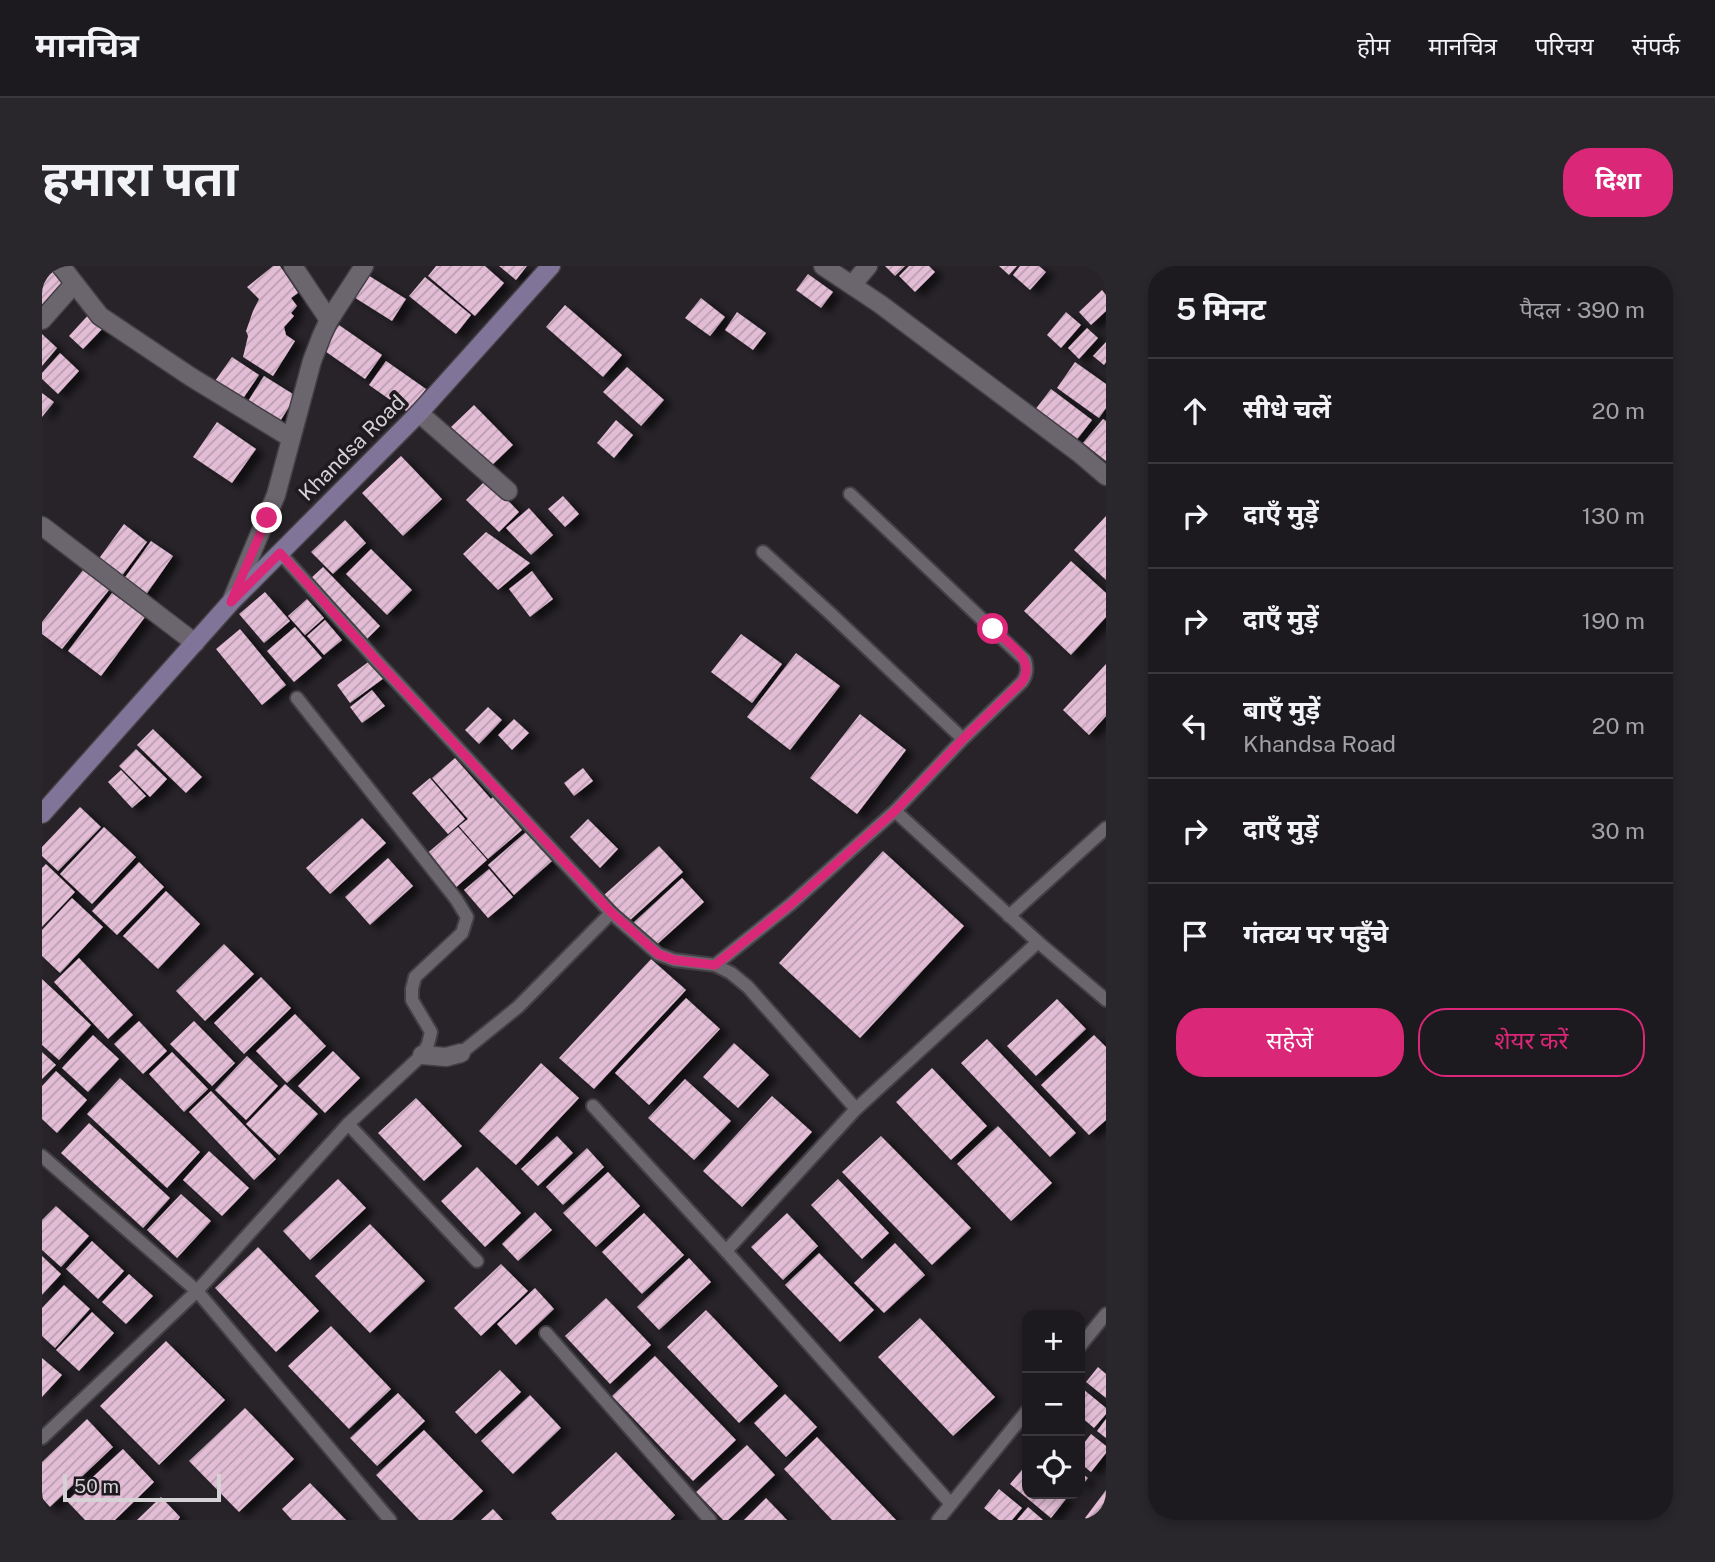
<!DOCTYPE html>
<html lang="hi">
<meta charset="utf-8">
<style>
:root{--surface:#1d1a1f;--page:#2a272c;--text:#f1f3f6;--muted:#a0a1a4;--line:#3b383d;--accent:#db2777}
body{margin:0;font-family:"Public Sans","Noto Sans Devanagari",sans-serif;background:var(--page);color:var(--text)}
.controls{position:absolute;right:21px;bottom:21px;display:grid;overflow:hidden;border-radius:14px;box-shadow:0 4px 10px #0003}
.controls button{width:63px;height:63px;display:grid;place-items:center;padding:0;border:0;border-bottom:2px solid var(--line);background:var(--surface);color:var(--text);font:35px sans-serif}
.scale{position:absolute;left:21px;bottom:18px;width:158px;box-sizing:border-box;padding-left:7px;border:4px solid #d5d2d6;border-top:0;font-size:19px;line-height:24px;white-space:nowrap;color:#d5d2d6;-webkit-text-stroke:5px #1e1a1f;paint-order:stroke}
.stop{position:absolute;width:21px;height:21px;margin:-16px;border:5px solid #db2777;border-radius:50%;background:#fff}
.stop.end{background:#db2777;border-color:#fff;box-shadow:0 2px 7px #0008}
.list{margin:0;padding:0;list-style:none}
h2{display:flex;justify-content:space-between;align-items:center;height:91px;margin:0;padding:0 28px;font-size:30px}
h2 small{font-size:23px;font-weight:400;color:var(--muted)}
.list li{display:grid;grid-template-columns:46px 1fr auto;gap:21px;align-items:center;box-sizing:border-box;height:105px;padding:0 28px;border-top:2px solid var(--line)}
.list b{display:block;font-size:26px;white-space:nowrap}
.list p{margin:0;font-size:23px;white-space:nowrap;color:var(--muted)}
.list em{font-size:23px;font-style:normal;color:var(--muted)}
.actions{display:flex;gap:14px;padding:21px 28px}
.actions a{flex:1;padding:16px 0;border:2px solid var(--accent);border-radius:28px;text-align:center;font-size:24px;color:var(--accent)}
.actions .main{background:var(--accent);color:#fff}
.icon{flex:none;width:38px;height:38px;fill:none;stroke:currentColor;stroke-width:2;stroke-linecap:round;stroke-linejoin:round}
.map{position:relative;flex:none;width:1064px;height:1254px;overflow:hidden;border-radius:28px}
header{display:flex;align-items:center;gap:42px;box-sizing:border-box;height:98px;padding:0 35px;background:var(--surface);border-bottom:2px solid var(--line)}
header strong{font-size:33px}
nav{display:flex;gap:38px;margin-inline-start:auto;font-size:24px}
.intro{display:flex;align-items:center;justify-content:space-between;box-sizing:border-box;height:168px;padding:0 42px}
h1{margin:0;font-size:49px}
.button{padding:18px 32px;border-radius:28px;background:var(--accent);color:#fff;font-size:24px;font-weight:700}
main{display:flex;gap:42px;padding:0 42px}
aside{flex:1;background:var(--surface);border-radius:28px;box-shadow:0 4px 10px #0003}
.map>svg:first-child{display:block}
</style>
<header>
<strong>मानचित्र</strong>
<nav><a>होम</a><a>मानचित्र</a><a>परिचय</a><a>संपर्क</a></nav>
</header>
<div class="intro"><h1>हमारा पता</h1><a class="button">दिशा</a></div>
<main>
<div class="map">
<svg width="1064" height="1254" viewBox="0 0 1064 1254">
<defs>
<pattern id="building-hatch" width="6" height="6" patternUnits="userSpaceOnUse" patternTransform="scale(1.75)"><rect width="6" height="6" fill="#e3bdd6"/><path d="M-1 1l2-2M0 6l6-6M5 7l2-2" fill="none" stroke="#ba9eb0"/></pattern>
<filter id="shadow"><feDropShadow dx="8" dy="4.5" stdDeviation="3.5" flood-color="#0009"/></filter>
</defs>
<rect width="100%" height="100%" fill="#272329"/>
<g fill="url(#building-hatch)" filter="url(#shadow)">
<path d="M231 0H238L256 27 249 32 255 40 249 47 252 50 242 61 244 69 253 75 231 110 201 91 206 70 204 65 211 45 217 33 205 21Z"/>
<path d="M394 0H443L462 17 433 50 386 10Z"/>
<path d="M457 0H485L474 14Z"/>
<path d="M843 0H863L853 10Z"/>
<path d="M867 0H887L893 6 873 26 857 10Z"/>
<path d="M957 0H975L967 9Z"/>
<path d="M978 0H997L1004 6 988 24 971 9Z"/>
<path d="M8 1 28 21 0 48V9Z"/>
<path d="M321 6 364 33 350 55 307 28Z"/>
<path d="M766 8 791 26 779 42 754 24Z"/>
<path d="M383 11 429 49 414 68 367 30Z"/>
<path d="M1060 24 1064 29V45L1049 59 1037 46Z"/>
<path d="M659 32 683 51 668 70 643 52Z"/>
<path d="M523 39 580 89 561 111 504 61Z"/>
<path d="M695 46 724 67 711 84 683 64Z"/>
<path d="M1024 46 1039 59 1019 82 1005 69Z"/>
<path d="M48 47 63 60 41 83 27 70Z"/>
<path d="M297 59 340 89 323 113 280 83Z"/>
<path d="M1045 62 1056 72 1037 93 1026 82Z"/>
<path d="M0 68 15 82 0 100Z"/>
<path d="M1064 76V96L1062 99 1051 90Z"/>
<path d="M18 87 37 105 16 128 0 113V107Z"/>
<path d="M190 91 217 109 200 134 173 115Z"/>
<path d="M344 95 384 123 367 147 327 119Z"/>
<path d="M1033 96 1064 118V142L1057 152 1015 122Z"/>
<path d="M585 101 622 134 599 160 561 126Z"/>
<path d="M222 110 254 130 235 160 203 140Z"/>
<path d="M1009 123 1050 154 1030 180 989 149Z"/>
<path d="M0 127 12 136 0 151Z"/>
<path d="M432 139 471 179 448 201 409 161Z"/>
<path d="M1061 153 1064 155V195L1041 177Z"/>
<path d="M574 154 591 169 572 192 555 177Z"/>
<path d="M175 156 214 183 190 217 151 191Z"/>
<path d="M359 190 400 233 361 270 320 227Z"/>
<path d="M445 213 477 246 457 266 424 234Z"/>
<path d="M521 230 537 248 523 261 506 243Z"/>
<path d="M487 242 511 269 489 289 464 262Z"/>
<path d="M1064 250V314L1032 284Z"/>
<path d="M303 254 324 277 291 308 269 286Z"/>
<path d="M82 258 105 276 76 315 53 298Z"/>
<path d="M444 266 488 297 456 324 421 288Z"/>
<path d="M109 275 131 290 101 333 79 317Z"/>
<path d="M329 283 370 324 345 349 304 308Z"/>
<path d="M1029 295 1064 327V351L1029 389 982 345Z"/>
<path d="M281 301 338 360 325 373 267 314Z"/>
<path d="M41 304 67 324 20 383 0 368V356Z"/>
<path d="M490 305 511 333 488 351 467 323Z"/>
<path d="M223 326 248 355 222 377 197 348Z"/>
<path d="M70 327 103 351 59 410 26 385Z"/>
<path d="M265 333 282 352 263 369 246 350Z"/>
<path d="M283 354 300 374 282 389 265 370Z"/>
<path d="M253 361 280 392 252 416 225 385Z"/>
<path d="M198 363 244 419 220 439 174 383Z"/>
<path d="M699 368 740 398 710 437 669 406Z"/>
<path d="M754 387 798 420 748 484 705 451Z"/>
<path d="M329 394 342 412 308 437 295 419Z"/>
<path d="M1064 398V450L1047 469 1021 444Z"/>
<path d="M330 424 343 440 320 457 308 441Z"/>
<path d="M446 441 460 454 437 478 423 464Z"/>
<path d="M818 448 864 484 815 548 768 512Z"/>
<path d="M472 453 487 467 470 484 456 469Z"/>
<path d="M111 463 160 511 144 527 95 479Z"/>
<path d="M94 483 125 513 108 531 77 500Z"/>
<path d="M413 492 449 533 451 531 480 564 446 593 417 560 426 553 390 512Z"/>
<path d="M541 502 551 515 532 530 522 517Z"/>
<path d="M79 504 104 530 90 542 66 516Z"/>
<path d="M388 512 423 553 406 568 370 527Z"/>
<path d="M38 541 59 561 16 605 0 590V581Z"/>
<path d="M320 552 344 577 288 628 264 602Z"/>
<path d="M546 553 576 583 558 602 528 571Z"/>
<path d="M62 561 94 591 50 638 18 608Z"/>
<path d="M416 561 445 594 412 623 382 590Z"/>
<path d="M484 566 510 595 472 629 446 599Z"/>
<path d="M617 580 641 606 586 656 562 629Z"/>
<path d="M841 585 922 660 818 772 737 697Z"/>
<path d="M346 592 371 620 328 659 303 631Z"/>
<path d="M97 596 122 621 75 669 50 645Z"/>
<path d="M4 598 33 626 0 661V602Z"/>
<path d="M447 603 471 631 446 652 422 624Z"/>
<path d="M640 612 662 636 612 681 590 658Z"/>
<path d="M124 625 158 658 116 703 81 670Z"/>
<path d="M30 632 61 661 18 707 0 690V664Z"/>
<path d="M182 678 212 708 163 755 134 725Z"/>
<path d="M37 692 91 749 66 773 12 716Z"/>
<path d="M609 693 644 724 552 823 517 792Z"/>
<path d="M219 711 249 742 202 788 172 757Z"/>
<path d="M0 713 49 759 17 794 0 779Z"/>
<path d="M644 732 678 763 607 839 573 807Z"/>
<path d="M1015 733 1044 763 994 810 965 780Z"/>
<path d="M253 748 284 780 245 817 214 785Z"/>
<path d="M97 755 125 785 101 808 72 778Z"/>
<path d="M152 755 193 797 170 820 128 778Z"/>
<path d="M51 769 77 793 46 826 20 802Z"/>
<path d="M1052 769 1064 781V854L1047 869 999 819Z"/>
<path d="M945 773 1034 867 1008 891 919 797Z"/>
<path d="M692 777 727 809 696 842 661 811Z"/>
<path d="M291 785 318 812 283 847 256 820Z"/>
<path d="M0 786 14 799 0 813Z"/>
<path d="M130 786 166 823 142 846 107 808Z"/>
<path d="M205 790 236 820 204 854 173 824Z"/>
<path d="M499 797 537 832 474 899 437 865Z"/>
<path d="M890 802 945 860 909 894 854 836Z"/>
<path d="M14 805 45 834 15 867 0 853V820Z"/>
<path d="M78 812 158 886 125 922 45 848Z"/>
<path d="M643 813 689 855 652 894 606 852Z"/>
<path d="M243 818 276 848 237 889 204 858Z"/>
<path d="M169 825 234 893 212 914 147 846Z"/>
<path d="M730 830 770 866 700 941 661 905Z"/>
<path d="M374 832 420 880 382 915 336 867Z"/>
<path d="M47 857 128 932 101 962 19 887Z"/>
<path d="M956 860 1010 917 969 955 915 898Z"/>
<path d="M515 870 531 887 496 920 479 903Z"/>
<path d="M839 870 929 962 890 999 800 906Z"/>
<path d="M545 882 562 901 521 939 504 921Z"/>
<path d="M167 885 207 922 180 950 141 914Z"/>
<path d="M435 901 479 947 443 981 399 935Z"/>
<path d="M566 906 598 940 554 981 521 947Z"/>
<path d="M296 913 324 942 268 994 241 965Z"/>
<path d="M796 913 847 967 820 993 769 939Z"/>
<path d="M139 928 169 955 135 992 105 964Z"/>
<path d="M14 940 47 970 19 1001 0 984V954Z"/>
<path d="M493 946 510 964 476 995 460 978Z"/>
<path d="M602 947 642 989 600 1028 560 986Z"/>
<path d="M745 947 776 980 741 1014 709 981Z"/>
<path d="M328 958 383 1015 328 1067 273 1010Z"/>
<path d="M50 975 82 1005 56 1033 24 1003Z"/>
<path d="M853 977 883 1009 842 1047 812 1017Z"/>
<path d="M216 981 277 1045 234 1086 173 1022Z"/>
<path d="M777 987 832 1044 798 1076 743 1019Z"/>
<path d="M0 990 19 1008 0 1029Z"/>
<path d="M647 992 669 1016 617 1064 595 1041Z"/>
<path d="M459 998 486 1025 439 1070 412 1042Z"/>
<path d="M87 1008 111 1030 84 1058 60 1036Z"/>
<path d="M22 1019 48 1043 13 1082 0 1070V1042Z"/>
<path d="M493 1022 512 1043 474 1079 455 1058Z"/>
<path d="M564 1032 609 1079 568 1118 523 1070Z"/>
<path d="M664 1044 736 1120 697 1157 625 1081Z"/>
<path d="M50 1046 72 1067 37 1105 14 1084Z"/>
<path d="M878 1052 953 1131 911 1170 836 1091Z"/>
<path d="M289 1060 349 1123 307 1163 246 1100Z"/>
<path d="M124 1075 183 1134 117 1199 58 1140Z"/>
<path d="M613 1090 694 1174 651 1215 570 1130Z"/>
<path d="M0 1092 20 1109 0 1131Z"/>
<path d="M1056 1101 1064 1108V1132L1044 1116Z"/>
<path d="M458 1104 479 1126 434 1168 413 1146Z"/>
<path d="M1041 1123 1064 1142V1148L1052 1162 1038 1150V1127Z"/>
<path d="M356 1127 383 1155 335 1200 308 1172Z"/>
<path d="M743 1128 775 1161 744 1191 712 1157Z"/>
<path d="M488 1129 519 1162 471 1208 439 1175Z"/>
<path d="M203 1142 252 1193 197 1246 147 1195Z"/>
<path d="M45 1153 71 1181 8 1241 0 1232V1196Z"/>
<path d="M1064 1153V1172L1055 1165Z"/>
<path d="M382 1164 441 1225 410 1254H377L334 1209Z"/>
<path d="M1049 1168 1064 1180V1187L1049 1206 1038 1197V1182Z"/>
<path d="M775 1171 854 1254H790L742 1203Z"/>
<path d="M705 1179 733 1209 686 1254H681L654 1226Z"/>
<path d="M81 1183 112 1216 73 1254H43L25 1235Z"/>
<path d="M574 1186 633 1249 628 1254H515L509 1247Z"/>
<path d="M983 1200 985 1201V1228H1018L1024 1233 1009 1252 968 1218Z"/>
<path d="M1038 1206 1046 1212 1038 1222Z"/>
<path d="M268 1217 304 1254H250L240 1243Z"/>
<path d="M957 1223 980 1242 970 1254H957L942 1242Z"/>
<path d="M1064 1224V1254H1046L1043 1252Z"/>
<path d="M119 1231 138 1251 136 1254H95Z"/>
<path d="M724 1232 745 1254H702Z"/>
<path d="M986 1241 1001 1254H975Z"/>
<path d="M451 1243 461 1254H439Z"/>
</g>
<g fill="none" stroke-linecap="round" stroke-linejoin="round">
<defs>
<g id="lane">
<path d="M721 286 790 349 921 473"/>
<path d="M238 287 335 395 569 647 476 741 419 787"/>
<path d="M853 545 996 676 1064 734"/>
<path d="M569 647 616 688 632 694 673 699 689 707 706 721 814 843"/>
<path d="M967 650 1064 562"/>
<path d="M673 699 749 638 853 545 921 473 980 416C985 409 986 403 983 394L808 228"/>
<path d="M551 840 684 985 909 1238"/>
<path d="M306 858 435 995"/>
<path d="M0 890 155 1025 348 1254"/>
<path d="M684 985 814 843 996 676"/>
<path d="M504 1067 668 1254"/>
<path d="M1038 1080 1064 1048"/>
<path d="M0 1172 155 1025 306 858 380 789 386 778 389 766 370 734V723L373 711 420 667 425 651 414 633 255 432"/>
<path d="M896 1254 985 1145"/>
</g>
<g id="street">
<path d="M19 0 58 50 149 111 249 172"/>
<path d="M251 0 287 54"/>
<path d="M781 0 838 38 1037 187 1064 210"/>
<path d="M810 19 826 0"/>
<path d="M0 54 32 18"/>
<path d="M377 147 466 225"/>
<path d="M0 260 153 377"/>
<path d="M189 336 234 229 270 95 280 69 287 54 322 0"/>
<path d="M380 789 404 791 419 787"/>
</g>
<path id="secondary" d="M0 548 189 336 377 147 509 0"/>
</defs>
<use href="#lane" stroke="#434045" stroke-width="16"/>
<use href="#street" stroke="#434045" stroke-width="21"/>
<use href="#secondary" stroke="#434045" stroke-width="21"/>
<use href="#lane" stroke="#6b666d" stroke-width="12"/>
<use href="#street" stroke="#6b666d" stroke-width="18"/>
<use href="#secondary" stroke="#807598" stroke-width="18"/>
</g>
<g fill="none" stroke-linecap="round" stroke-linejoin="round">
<path stroke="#db2777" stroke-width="9" d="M225 252 189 336 238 287 335 395 569 646 616 688 632 694 673 699 749 638 853 545 921 473 980 416C995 394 966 377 951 363"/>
</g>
<g text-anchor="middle" stroke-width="7" stroke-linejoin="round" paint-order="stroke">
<g font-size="21" fill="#d5d2d6" stroke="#1e1a1f">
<text transform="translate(310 182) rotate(-45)" y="7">Khandsa Road</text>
</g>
</g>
</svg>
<div class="controls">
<button>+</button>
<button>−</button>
<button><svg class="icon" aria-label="locate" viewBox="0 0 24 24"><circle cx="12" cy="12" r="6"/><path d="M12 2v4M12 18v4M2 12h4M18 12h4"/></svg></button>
</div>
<div class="scale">50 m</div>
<div class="stop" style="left:951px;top:363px"></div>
<div class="stop end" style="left:225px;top:252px"></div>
</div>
<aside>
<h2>5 मिनट<small>पैदल · 390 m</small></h2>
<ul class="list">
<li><svg class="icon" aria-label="ahead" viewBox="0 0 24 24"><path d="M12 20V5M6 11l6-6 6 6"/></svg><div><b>सीधे चलें</b></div><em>20 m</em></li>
<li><svg class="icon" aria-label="right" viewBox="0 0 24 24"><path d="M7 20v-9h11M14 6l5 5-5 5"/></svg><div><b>दाएँ मुड़ें</b></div><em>130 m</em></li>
<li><svg class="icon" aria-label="right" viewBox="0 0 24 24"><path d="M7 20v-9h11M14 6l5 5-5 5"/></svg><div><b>दाएँ मुड़ें</b></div><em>190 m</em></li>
<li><svg class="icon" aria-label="left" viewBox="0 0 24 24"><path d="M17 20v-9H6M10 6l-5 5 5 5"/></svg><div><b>बाएँ मुड़ें</b><p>Khandsa Road</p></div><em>20 m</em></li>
<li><svg class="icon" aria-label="right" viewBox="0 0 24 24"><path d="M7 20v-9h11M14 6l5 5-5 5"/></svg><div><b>दाएँ मुड़ें</b></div><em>30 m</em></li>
<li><svg class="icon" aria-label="arrive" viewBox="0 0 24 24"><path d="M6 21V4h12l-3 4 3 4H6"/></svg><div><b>गंतव्य पर पहुँचे</b></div></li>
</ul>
<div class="actions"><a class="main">सहेजें</a><a>शेयर करें</a></div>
</aside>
</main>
